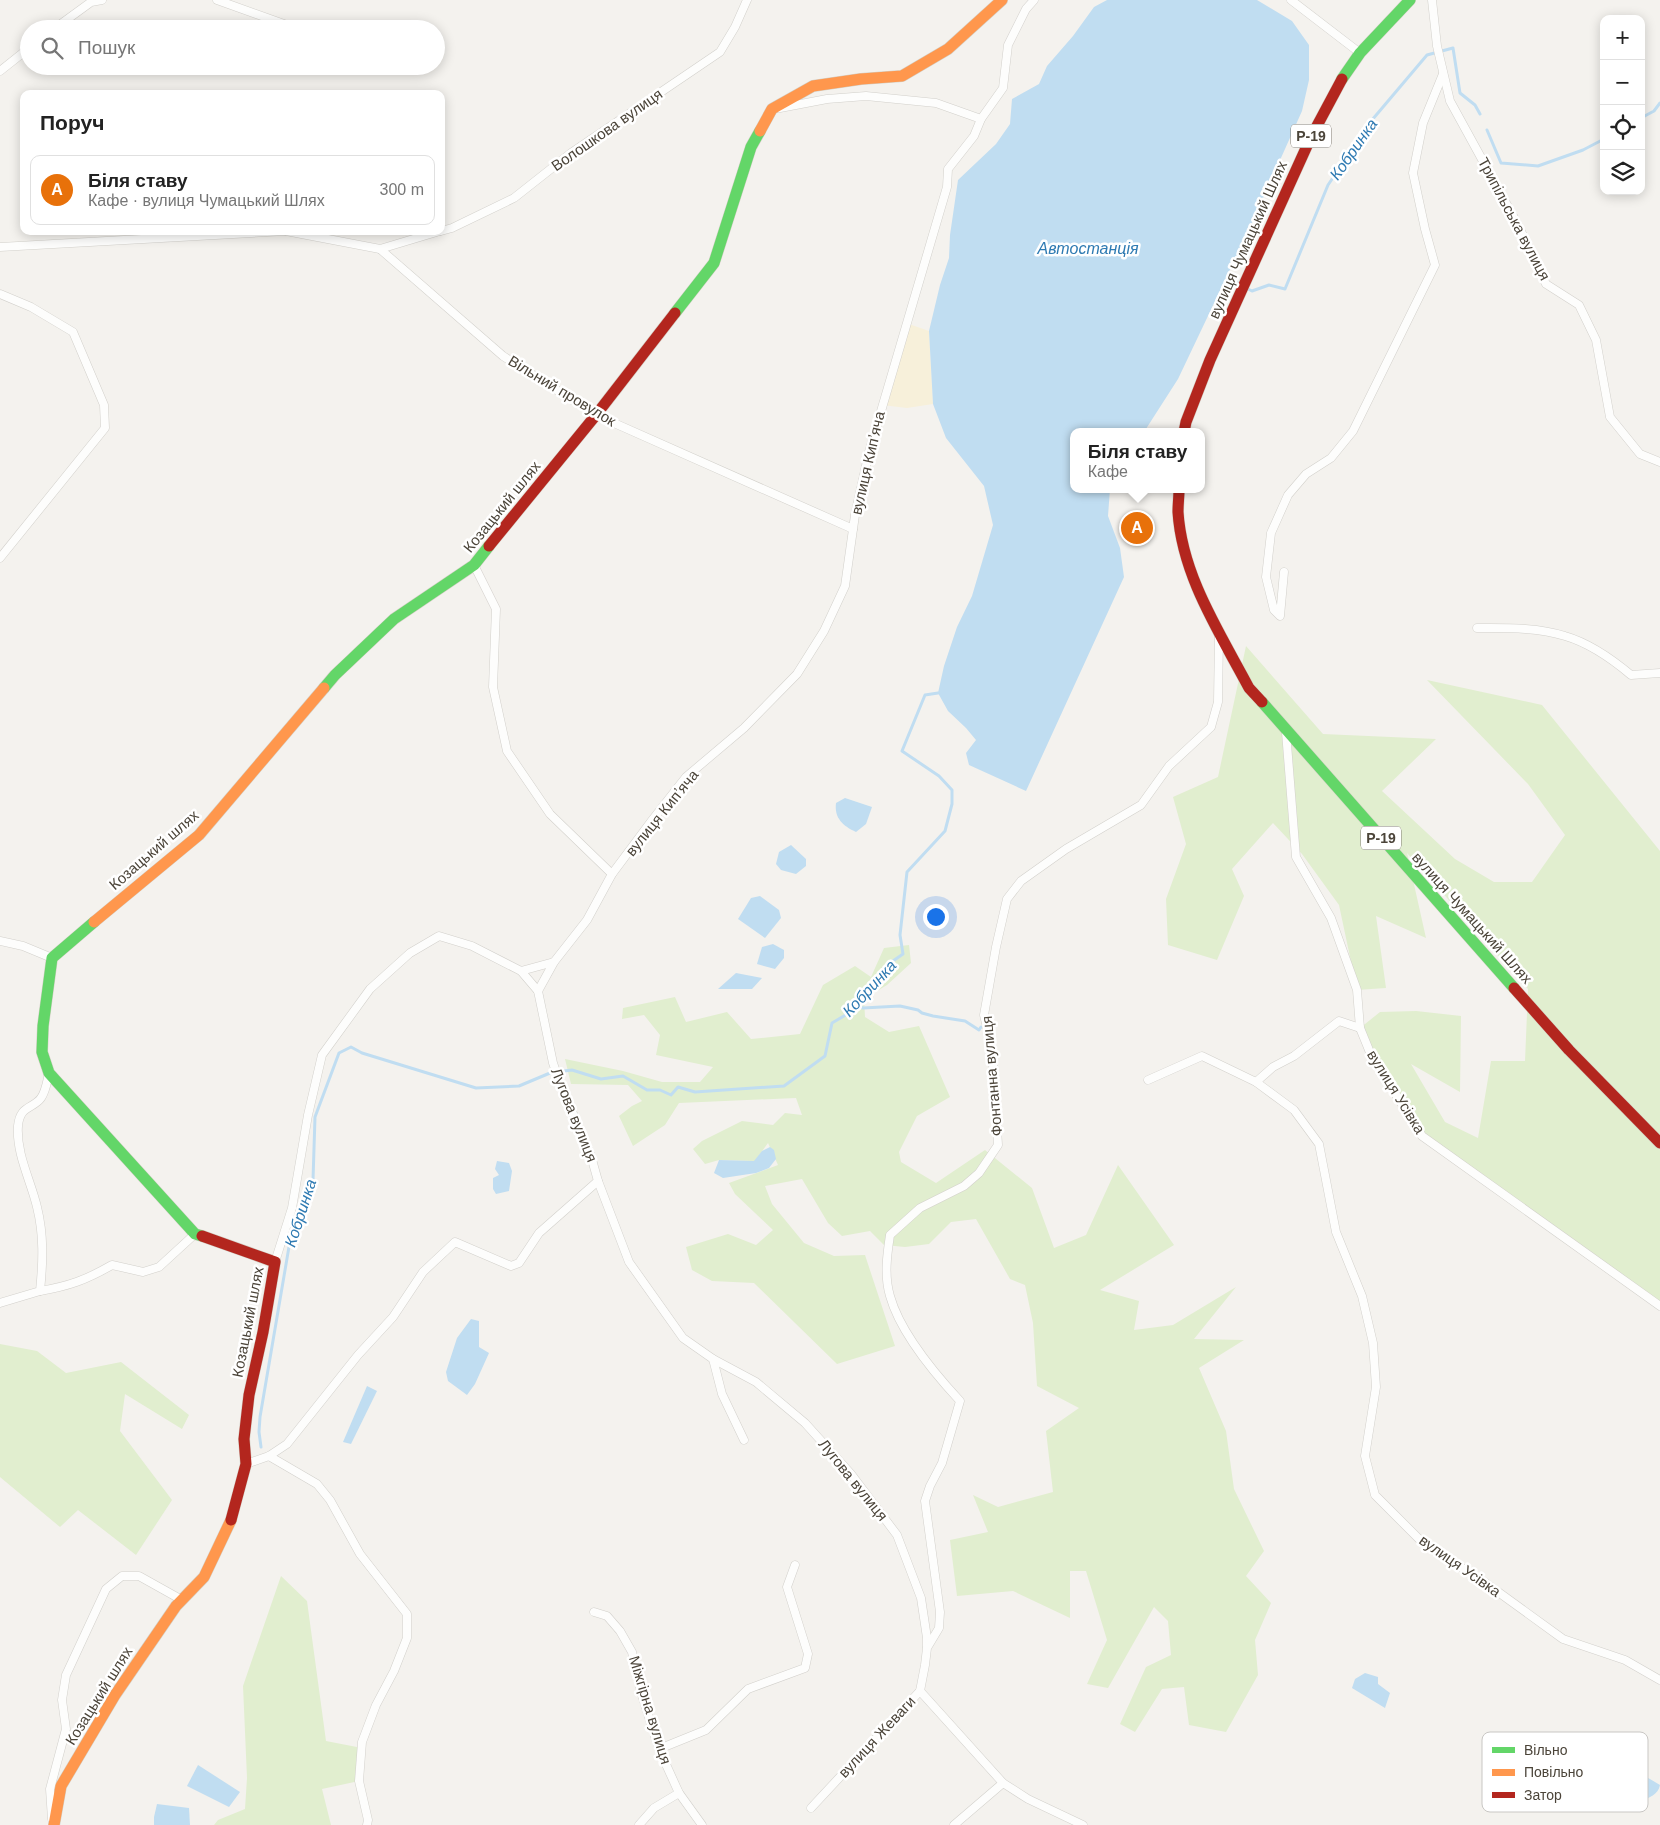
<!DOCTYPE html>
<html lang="uk">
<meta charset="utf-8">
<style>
:root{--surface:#fff;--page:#f6f6f6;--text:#222;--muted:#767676;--line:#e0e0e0;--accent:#0b8043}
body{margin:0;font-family:Arial,sans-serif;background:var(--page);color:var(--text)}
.controls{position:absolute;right:15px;top:15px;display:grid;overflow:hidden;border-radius:10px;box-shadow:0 2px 12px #0003}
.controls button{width:45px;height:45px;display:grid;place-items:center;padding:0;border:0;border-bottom:1px solid var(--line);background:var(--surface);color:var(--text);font:25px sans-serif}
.you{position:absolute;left:935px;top:916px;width:18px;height:18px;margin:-12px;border:4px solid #fff;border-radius:50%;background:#1a73e8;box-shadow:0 0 0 8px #1a73e833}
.badge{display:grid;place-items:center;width:32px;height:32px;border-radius:50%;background:var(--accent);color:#fff;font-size:16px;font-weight:700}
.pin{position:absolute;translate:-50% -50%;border:2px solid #fff;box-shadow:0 1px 5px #0006}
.popup{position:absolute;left:1070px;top:428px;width:135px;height:65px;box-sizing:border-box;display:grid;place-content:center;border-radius:10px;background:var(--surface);filter:drop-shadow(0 1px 4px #0005);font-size:16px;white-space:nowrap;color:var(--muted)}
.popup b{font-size:19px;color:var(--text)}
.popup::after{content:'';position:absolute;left:50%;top:100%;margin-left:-10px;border:10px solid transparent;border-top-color:var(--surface)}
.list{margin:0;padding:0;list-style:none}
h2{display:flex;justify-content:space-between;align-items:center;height:65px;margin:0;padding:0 20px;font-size:21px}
h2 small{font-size:16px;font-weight:400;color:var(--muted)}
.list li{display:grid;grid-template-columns:32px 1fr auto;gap:15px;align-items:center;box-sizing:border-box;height:70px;margin:0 10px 10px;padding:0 10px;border:1px solid var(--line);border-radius:10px}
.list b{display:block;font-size:19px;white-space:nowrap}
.list p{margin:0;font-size:16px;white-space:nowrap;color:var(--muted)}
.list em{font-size:16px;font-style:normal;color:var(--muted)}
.icon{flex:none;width:28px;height:28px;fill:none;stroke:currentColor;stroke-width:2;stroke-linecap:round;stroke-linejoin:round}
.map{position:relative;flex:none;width:1660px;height:1825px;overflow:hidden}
.search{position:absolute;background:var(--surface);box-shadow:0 2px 12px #0003;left:20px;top:20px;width:425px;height:55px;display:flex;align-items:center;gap:12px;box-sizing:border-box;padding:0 18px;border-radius:28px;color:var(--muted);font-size:19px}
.panel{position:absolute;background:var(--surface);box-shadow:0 2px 12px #0003;left:20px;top:90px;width:425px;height:145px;border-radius:10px}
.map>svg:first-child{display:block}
</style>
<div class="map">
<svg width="1660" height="1825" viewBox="0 0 1660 1825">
<rect width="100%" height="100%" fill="#f4f2ee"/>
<g fill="#e1eecf">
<path d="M1246 646 1323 734 1436 739 1382 791 1455 859 1494 882H1532L1565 835 1528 784 1427 680 1542 705 1660 851V1306L1422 1136 1360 1028 1380 1012 1416 1011 1461 1016 1460 1092 1411 1064 1445 1122 1478 1138 1491 1061H1525L1528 989 1407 853 1426 938 1376 916 1386 988 1357 990 1339 905 1302 854 1273 823 1232 869 1244 896 1217 960 1168 945 1166 899 1186 844 1173 797 1218 777Z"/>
<path d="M909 945 911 963 887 985 864 999 865 1017 889 1032 919 1026 950 1097 917 1116 899 1152 901 1162 936 1183 985 1150 1032 1188 1054 1248 1086 1235 1118 1165 1174 1245 1100 1290 1139 1301 1134 1330 1173 1325 1236 1287 1194 1339 1244 1340 1199 1368 1226 1431 1234 1489 1264 1551 1246 1576 1271 1603 1255 1640 1258 1675 1226 1732 1189 1725 1184 1687 1162 1689 1135 1732 1120 1724 1146 1667 1171 1655 1168 1621 1154 1607 1108 1688 1087 1684 1107 1640 1086 1571H1070V1618L1013 1591 957 1596 950 1540 988 1532 973 1495 998 1507 1053 1492 1046 1431 1079 1408 1037 1386 1033 1323 1025 1285 1010 1279 976 1219 951 1222 929 1244 905 1247 884 1245 870 1231 842 1236 828 1223 802 1179 765 1186 772 1204 804 1243 834 1256 865 1255 895 1346 837 1364 754 1283 712 1281 692 1270 686 1247 728 1234 756 1245 773 1230 735 1194 729 1183 778 1165 768 1143 755 1161 719 1160 705 1164 693 1149 702 1141 742 1121 773 1125 785 1113 802 1115 796 1098 679 1103 665 1125 633 1146 619 1116 632 1106 642 1101 628 1085 571 1084 565 1059 623 1071 662 1082H700L713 1067 656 1055 660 1035 644 1015 622 1019 623 1008 675 997 686 1022 727 1012 751 1039 800 1034 823 985 855 966 871 977 884 948Z"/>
<path d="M0 1344 37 1351 66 1373 121 1362 189 1415 182 1429 125 1394 120 1431 172 1500 136 1555 78 1510 60 1527 0 1477Z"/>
<path d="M281 1576 307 1601 326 1741 362 1748 359 1781 322 1789 331 1825H214L218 1820 245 1809 247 1778 243 1686Z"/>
</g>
<path fill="#f7f0da" d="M906 323 929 331 933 404 907 408 882 405Z"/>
<g fill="#c0ddf1">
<path d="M1107 0H1257L1292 21 1309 45V80L1302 111 1246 236 1178 379 1144 432H1073V489H1110L1108 516 1120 548 1124 577 1026 791 969 765 966 753 976 740 966 728 948 711 938 693 944 666 957 627 972 596 993 525 984 486 946 438 933 404 929 331 940 285 949 258 950 235 958 180 996 144 1010 124 1012 99 1039 84 1047 66 1073 36 1094 7Z"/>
<path d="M845 798 872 807 866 824 856 832C843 826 834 818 836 803Z"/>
<path d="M791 845 806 859V866L796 874 781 870 776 864 779 852Z"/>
<path d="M760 896 779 910 781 918 765 938 738 919 751 898Z"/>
<path d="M773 944 784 950V958L775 969 757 964 762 947Z"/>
<path d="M736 973 762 978 752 989H718Z"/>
<path d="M770 1147 774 1150 776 1159 769 1168 756 1173 723 1178 714 1173 719 1160 754 1161 762 1151Z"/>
<path d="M497 1161 509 1163 512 1171 509 1191 496 1194 493 1189V1178L499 1175 495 1169Z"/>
<path d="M471 1319 479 1321V1347L489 1353 475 1384 467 1395 448 1381 446 1372 457 1338Z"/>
<path d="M367 1386 377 1391 351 1444 343 1442Z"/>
<path d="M1365 1673 1378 1677V1684L1390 1693 1385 1708 1352 1688 1355 1679Z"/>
<path d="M1623 1763 1660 1785C1658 1795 1649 1797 1641 1802L1628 1795 1614 1777 1616 1769Z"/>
<path d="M198 1765 240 1792 229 1807 187 1786Z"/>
<path d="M157 1804 189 1808 190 1825H154V1817Z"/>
</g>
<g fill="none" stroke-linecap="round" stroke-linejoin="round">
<g stroke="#c0ddf1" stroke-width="3">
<path d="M1641 118 1654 111 1660 103"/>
<path d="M1487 130 1501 163 1538 166 1583 150 1604 139"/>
<path d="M1226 276 1241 285"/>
<path d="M1246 288 1252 291 1269 285 1285 289 1328 185 1372 120 1427 55 1453 48 1460 93 1475 105 1480 114"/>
<path d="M854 1005 863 1008 900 1006 918 1010 922 1013 933 1016 965 1021 979 1030 981 1027"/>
<path d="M564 1071 572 1070 601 1079 623 1076 647 1090H660L671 1095 678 1087 695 1092 784 1086 825 1056 832 1023 849 1013 861 992 884 977 890 963 903 954 900 935 907 872 945 831 952 804V790L939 776 902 751 925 695 938 693"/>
<path d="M261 1447 259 1432 260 1417 291 1235 313 1180 315 1117 339 1053 351 1047 362 1053 476 1088 519 1086 550 1073"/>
</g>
<defs>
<g id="street">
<path d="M217 0 298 29"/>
<path d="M1291 0 1360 53"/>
<path d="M1432 0 1437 46 1450 101 1518 225 1546 284 1579 305 1596 340 1610 417 1640 454 1660 462"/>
<path d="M54 29 91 2 102 0"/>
<path d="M0 71 29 48"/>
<path d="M780 108 827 99 866 96 936 103 981 119"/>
<path d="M286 231 380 249 440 231"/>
<path d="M441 231 452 228 514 198 571 153 720 52 735 27 747 0"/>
<path d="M0 247 285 231"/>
<path d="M380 249 503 356 596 415 853 529"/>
<path d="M0 294 31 307 73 332 104 405 105 428 0 558"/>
<path d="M474 565 496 609 493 687 507 751 550 814 612 874"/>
<path d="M1284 572 1280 616 1274 610 1266 577 1271 533 1288 495 1306 474 1331 458 1353 431 1435 265 1425 229 1413 173 1423 123 1443 74"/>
<path d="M1477 628C1506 628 1537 627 1565 636 1589 643 1612 659 1631 675L1660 673"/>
<path d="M1286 732 1296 857 1331 918 1357 990 1360 1028 1371 1055 1422 1136 1660 1306"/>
<path d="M0 941 23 946 52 958"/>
<path d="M538 991 554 962"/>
<path d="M1148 1080 1202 1056 1256 1082 1273 1067 1294 1056 1339 1021 1360 1028"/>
<path d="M1256 1082 1294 1110 1319 1144 1336 1232 1362 1296 1373 1343 1376 1387 1365 1456 1375 1495 1425 1545 1483 1581 1563 1639 1625 1660 1660 1680"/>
<path d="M598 1181 629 1262 683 1338 713 1359 722 1394 744 1440"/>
<path d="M275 1262 292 1208 308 1115 322 1055 370 989 410 953 439 936 472 946 521 971 554 962 587 920 612 874 653 819 686 777 744 728 797 674 824 631 845 586 855 515 869 452 947 187 948 169 974 136 981 119 1003 88 1008 45 1026 9 1034 0"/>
<path d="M40 1291C69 1286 86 1280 112 1265L143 1272 159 1267 195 1234"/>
<path d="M0 1303 40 1291C43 1262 44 1235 37 1207 31 1181 16 1154 18 1126 20 1105 33 1109 41 1098 46 1091 47 1082 49 1073"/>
<path d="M713 1359 756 1382 805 1423 851 1474 897 1535 921 1598 927 1638V1646"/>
<path d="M269 1456 317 1484 330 1500 360 1554 407 1614V1638L394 1671 376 1705 362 1742 359 1781 368 1820 367 1825"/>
<path d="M246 1464 269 1456 287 1444 358 1355 393 1317 423 1272 455 1242 511 1266 519 1263 539 1233 598 1181 591 1156 560 1083 553 1063 538 991 521 971"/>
<path d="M594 1612 607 1616 620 1631 632 1652 641 1692 659 1749 679 1793 702 1825"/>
<path d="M920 1691 925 1665 927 1648 939 1628 940 1612 925 1501 930 1486 942 1463 960 1401C935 1374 900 1332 890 1296 884 1276 887 1255 890 1235L920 1208 964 1186 979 1173 998 1145 992 1048 984 1015 996 947 1007 899 1021 881 1066 849 1141 805 1169 766 1211 727 1218 702 1219 636"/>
<path d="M659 1749 706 1730 748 1689 805 1668 808 1654 787 1587 795 1565"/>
<path d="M811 1808 920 1691 1003 1783"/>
<path d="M52 1819 50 1789 66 1729 62 1700 66 1675 106 1589 122 1576H139L182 1600"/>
<path d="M639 1825 654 1808 679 1793"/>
<path d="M954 1825 1003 1783 1028 1799 1083 1825"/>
</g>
<g id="fast">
<path d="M1342 79 1360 53 1410 0"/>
<path d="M675 313 714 263 751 147 760 131"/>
<path d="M324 688 335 675 394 619 474 565 489 546"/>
<path d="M1262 702 1514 988"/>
<path d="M94 922 52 958 43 1026 42 1052 49 1073 195 1234 202 1236"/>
</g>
<g id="slow">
<path d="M760 131 772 109 813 86 861 79 902 76 948 49 1002 0"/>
<path d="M94 922 199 835 324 688"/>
<path d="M54 1825 61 1786 115 1695 176 1606 204 1577 231 1520"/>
</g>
<g id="jam">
<path d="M1184 432 1186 422 1210 360 1311 137 1342 79"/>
<path d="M1179 489C1179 497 1178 504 1178 512 1182 576 1220 633 1249 688L1262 702"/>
<path d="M489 546 596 415 675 313"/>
<path d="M1514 988 1569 1050 1660 1143"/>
<path d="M202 1236 275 1262 263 1332 249 1395 244 1439 246 1464 231 1520"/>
</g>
</defs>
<use href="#street" stroke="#d2d0cb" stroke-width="9"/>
<use href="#fast" stroke="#d3cfc5" stroke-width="12"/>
<use href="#slow" stroke="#d3cfc5" stroke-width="12"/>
<use href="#jam" stroke="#d3cfc5" stroke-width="12"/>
<use href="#street" stroke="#fdfdfc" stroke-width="8"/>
<use href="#fast" stroke="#63d668" stroke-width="11"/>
<use href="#slow" stroke="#ff974d" stroke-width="11"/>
<use href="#jam" stroke="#b3261e" stroke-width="11"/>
</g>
<g text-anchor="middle" stroke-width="5" stroke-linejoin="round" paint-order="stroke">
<g fill="#fff" stroke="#817c74" stroke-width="1">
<rect x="1291" y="124.5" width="40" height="23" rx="4"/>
<rect x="1361" y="826.5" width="40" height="23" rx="4"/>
</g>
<g font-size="14" font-weight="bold" fill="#4b4439">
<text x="1311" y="141">Р-19</text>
<text x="1381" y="843">Р-19</text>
</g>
<g font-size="15" fill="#4b4439" stroke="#fff">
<text transform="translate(607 130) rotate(-35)" y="5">Волошкова вулиця</text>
<text transform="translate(1514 219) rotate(62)" y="5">Трипільська вулиця</text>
<text transform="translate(1248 240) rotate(-66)" y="5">вулиця Чумацький Шлях</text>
<text transform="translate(562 391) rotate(31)" y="5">Вільний провулок</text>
<text transform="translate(868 463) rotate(-77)" y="5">вулиця Кипʼяча</text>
<text transform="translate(502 507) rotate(-51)" y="5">Козацький шлях</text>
<text transform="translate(662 813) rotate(-51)" y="5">вулиця Кипʼяча</text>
<text transform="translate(154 850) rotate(-41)" y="5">Козацький шлях</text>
<text transform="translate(1472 918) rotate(48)" y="5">вулиця Чумацький Шлях</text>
<text transform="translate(992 1076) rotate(-95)" y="5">Фонтанна вулиця</text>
<text transform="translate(1396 1092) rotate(58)" y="5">вулиця Усівка</text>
<text transform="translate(574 1115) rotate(68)" y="5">Лугова вулиця</text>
<text transform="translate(248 1322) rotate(-79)" y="5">Козацький шлях</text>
<text transform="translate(853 1480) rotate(51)" y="5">Лугова вулиця</text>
<text transform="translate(1460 1566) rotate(35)" y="5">вулиця Усівка</text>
<text transform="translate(99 1696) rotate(-58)" y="5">Козацький шлях</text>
<text transform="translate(650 1710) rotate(73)" y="5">Міжгірна вулиця</text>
<text transform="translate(877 1737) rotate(-47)" y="5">вулиця Жеваги</text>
</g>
<g font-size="16" font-style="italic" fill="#2e7ab2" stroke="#fff">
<text transform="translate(1353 149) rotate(-55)" y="6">Кобринка</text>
<text x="1088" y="254">Автостанція</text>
<text transform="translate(869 988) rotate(-47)" y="6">Кобринка</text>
<text transform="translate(300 1213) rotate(-72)" y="6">Кобринка</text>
</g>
</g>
<rect x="1482" y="1732" width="166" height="80" rx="8" fill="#fff" stroke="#c9c7c4" stroke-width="1"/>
<rect x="1492" y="1747" width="23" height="6" fill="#63d668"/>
<rect x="1492" y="1769" width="23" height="7" fill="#ff974d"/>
<rect x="1492" y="1792" width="23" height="6" fill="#b3261e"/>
<g font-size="14" fill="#4b4439">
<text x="1524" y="1755">Вільно</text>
<text x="1524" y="1777">Повільно</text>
<text x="1524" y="1800">Затор</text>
</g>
</svg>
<div class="controls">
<button>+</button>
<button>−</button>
<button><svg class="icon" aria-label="locate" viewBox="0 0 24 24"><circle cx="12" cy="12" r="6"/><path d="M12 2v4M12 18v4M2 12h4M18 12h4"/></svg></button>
<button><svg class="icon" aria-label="layers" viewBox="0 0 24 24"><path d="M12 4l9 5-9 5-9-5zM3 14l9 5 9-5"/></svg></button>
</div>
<div class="you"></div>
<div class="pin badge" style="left:1137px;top:528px;background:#e8710a">A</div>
<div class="popup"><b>Біля ставу</b>Кафе</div>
<div class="search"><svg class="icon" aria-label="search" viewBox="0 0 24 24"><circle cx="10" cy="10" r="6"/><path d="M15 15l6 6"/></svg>Пошук</div>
<section class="panel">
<h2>Поруч<small></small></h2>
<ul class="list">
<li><span class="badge" style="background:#e8710a">A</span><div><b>Біля ставу</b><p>Кафе · вулиця Чумацький Шлях</p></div><em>300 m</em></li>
</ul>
</section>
</div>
